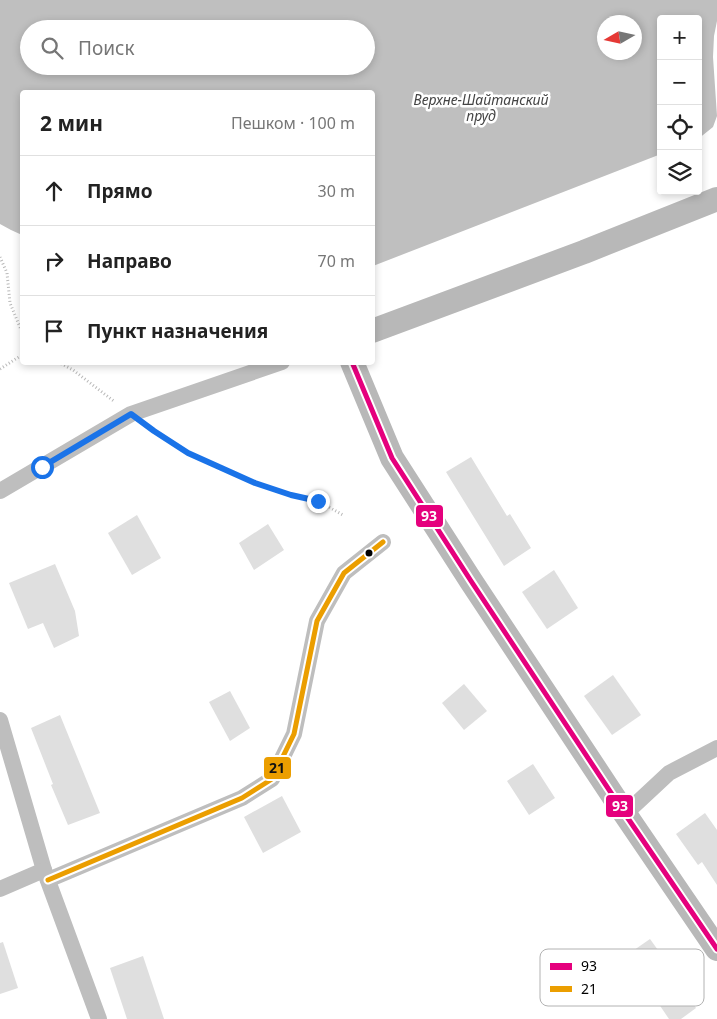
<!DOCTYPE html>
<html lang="ru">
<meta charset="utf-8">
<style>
:root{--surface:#fff;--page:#f2f2f2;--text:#222;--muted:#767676;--line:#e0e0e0}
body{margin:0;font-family:"Noto Sans",sans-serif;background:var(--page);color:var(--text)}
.controls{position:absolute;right:15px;top:15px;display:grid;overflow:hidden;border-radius:5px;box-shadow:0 2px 8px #0003}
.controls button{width:45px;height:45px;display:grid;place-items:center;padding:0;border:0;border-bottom:1px solid var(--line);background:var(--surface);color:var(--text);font:25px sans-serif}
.compass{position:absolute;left:597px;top:15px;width:45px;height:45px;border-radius:50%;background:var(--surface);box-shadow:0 2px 8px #0003;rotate:261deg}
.stop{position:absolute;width:15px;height:15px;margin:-11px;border:4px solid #1a73e8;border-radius:50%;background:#fff}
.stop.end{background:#1a73e8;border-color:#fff;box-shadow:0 1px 5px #0008}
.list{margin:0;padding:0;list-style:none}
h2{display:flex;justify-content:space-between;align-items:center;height:65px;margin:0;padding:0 20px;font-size:21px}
h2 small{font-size:16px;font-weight:400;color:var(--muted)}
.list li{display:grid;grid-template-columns:32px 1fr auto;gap:15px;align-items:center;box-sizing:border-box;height:70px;padding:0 20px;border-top:1px solid var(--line)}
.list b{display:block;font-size:19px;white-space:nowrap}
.list em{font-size:16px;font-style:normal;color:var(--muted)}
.icon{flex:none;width:28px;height:28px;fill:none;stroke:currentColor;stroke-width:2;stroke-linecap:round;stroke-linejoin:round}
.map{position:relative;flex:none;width:717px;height:1019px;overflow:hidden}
.search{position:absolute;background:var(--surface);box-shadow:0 2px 8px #0003;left:20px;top:20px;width:355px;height:55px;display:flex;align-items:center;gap:12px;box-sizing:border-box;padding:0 18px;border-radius:28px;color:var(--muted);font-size:19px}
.panel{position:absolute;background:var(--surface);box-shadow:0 2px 8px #0003;left:20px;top:90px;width:355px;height:275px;border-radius:5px}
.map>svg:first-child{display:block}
</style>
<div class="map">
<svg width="717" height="1019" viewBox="0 0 717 1019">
<rect width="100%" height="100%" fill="#fff"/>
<path fill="#bfbfbf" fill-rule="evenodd" d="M0 0H717V21L714 36 713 57 717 116 713 127 698 139V19H661V154L373 266 372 92H22V235L11 230 0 224ZM604 22H634V52H604ZM29 29H366V66H29Z"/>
<g fill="#dfdfdf">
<path d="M471 457 507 516 510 514 531 548 504 566 446 472Z"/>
<path d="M137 515 161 558 132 575 108 533Z"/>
<path d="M268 524 284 550 254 570 239 543Z"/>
<path d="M55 564 75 611 79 636 54 648 43 623 28 629 9 583Z"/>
<path d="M554 570 578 608 547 629 522 592Z"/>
<path d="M613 675 641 715 612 735 584 696Z"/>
<path d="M464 684 487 711 464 730 442 703Z"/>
<path d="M230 691 250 728 230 741 209 702Z"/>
<path d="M60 715 100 813 68 825 51 785 53 784 31 728Z"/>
<path d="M533 764 555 798 529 815 507 781Z"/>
<path d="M282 796 301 832 263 853 244 817Z"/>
<path d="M705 813 717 830V885L702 862 698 865 676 834Z"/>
<path d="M650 939 673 971 672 972 696 1008 681 1019H669L648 988 646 990 624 957Z"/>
<path d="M3 942 18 988 0 994V943Z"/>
<path d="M143 956 164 1019H127L110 968Z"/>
</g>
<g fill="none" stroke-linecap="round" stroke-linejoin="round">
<g stroke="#b9b9b9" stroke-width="3" stroke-dasharray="1 2.5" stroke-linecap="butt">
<path d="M0 257 7 273 10 303 22 332"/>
<path d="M58 362 73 370 115 402"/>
<path d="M0 369 22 355"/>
<path d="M148 427 188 453 255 483 291 495 318 501 343 515"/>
</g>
<g stroke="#bebebe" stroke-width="16">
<path d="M0 491 131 414 282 362"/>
<path d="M0 720 44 870 99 1019"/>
<path d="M625 814 669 773 717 748"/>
<path d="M48 880 242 798 272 779 294 734 317 621 344 573 383 542"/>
<path d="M0 889 44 870"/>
</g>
<g stroke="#b8b8b8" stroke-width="24">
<path d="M372 331 584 252 717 199"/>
<path d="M352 362 392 458 471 581 625 814 717 949"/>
</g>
<defs>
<path id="bus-1" d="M352 362 392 458 471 581 625 814 717 949"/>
<path id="bus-2" d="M48 880 242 798 272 779 294 734 317 621 344 573 383 542"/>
</defs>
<use href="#bus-1" stroke="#fff" stroke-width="9"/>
<use href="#bus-2" stroke="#fff" stroke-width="9"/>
<use href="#bus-1" stroke="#e5007d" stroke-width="5"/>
<use href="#bus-2" stroke="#eb9e00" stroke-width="5"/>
</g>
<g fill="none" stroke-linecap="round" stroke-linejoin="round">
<path stroke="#1a73e8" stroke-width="6" d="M42 467 131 414 154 431 188 453 255 483 291 495 318 501"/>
</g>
<circle fill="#000" stroke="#fff" stroke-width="2" cx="369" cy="553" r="4.5"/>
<g text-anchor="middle" stroke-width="5" stroke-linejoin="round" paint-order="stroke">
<g font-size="14" font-style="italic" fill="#444" stroke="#fff">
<text x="481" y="105">Верхне-Шайтанский<tspan x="481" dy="16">пруд</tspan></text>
</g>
</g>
<rect x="540" y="949" width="164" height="57" rx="8" fill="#fff" stroke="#b2b2b2" stroke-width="1"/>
<rect x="550" y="963" width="22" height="7" fill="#e5007d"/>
<rect x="550" y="986" width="22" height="6" fill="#eb9e00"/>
<g font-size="14" fill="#000">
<text x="581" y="971">93</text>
<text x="581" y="994">21</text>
</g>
<g stroke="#fff" stroke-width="2">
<rect x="415" y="504" width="29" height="24" rx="5" fill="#e5007d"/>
<rect x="263" y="756" width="29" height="24" rx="5" fill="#eb9e00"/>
<rect x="605" y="794" width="29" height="24" rx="5" fill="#e5007d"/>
</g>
<g font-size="14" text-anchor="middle" font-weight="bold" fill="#fff">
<text x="429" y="521">93</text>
<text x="620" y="811">93</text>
</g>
<g font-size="14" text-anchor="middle" font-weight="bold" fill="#111">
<text x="277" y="773">21</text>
</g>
</svg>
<div class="controls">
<button>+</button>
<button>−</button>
<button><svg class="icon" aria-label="locate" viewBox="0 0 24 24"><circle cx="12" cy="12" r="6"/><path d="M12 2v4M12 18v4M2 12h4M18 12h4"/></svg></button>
<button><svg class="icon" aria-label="layers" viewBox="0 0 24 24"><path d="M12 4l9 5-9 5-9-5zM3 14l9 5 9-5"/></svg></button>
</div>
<svg class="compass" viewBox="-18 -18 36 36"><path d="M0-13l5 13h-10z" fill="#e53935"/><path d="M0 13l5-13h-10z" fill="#767676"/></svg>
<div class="stop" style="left:42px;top:467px"></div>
<div class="stop end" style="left:318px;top:501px"></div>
<div class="search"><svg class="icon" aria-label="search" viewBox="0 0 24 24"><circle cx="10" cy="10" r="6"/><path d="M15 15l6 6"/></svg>Поиск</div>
<section class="panel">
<h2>2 мин<small>Пешком · 100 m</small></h2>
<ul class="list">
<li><svg class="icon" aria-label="ahead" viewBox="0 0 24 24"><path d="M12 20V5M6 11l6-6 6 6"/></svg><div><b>Прямо</b></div><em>30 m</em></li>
<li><svg class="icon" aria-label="right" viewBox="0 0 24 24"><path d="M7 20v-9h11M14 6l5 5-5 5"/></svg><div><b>Направо</b></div><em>70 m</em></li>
<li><svg class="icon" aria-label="arrive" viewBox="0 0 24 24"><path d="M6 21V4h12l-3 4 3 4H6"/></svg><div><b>Пункт назначения</b></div></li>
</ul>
</section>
</div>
